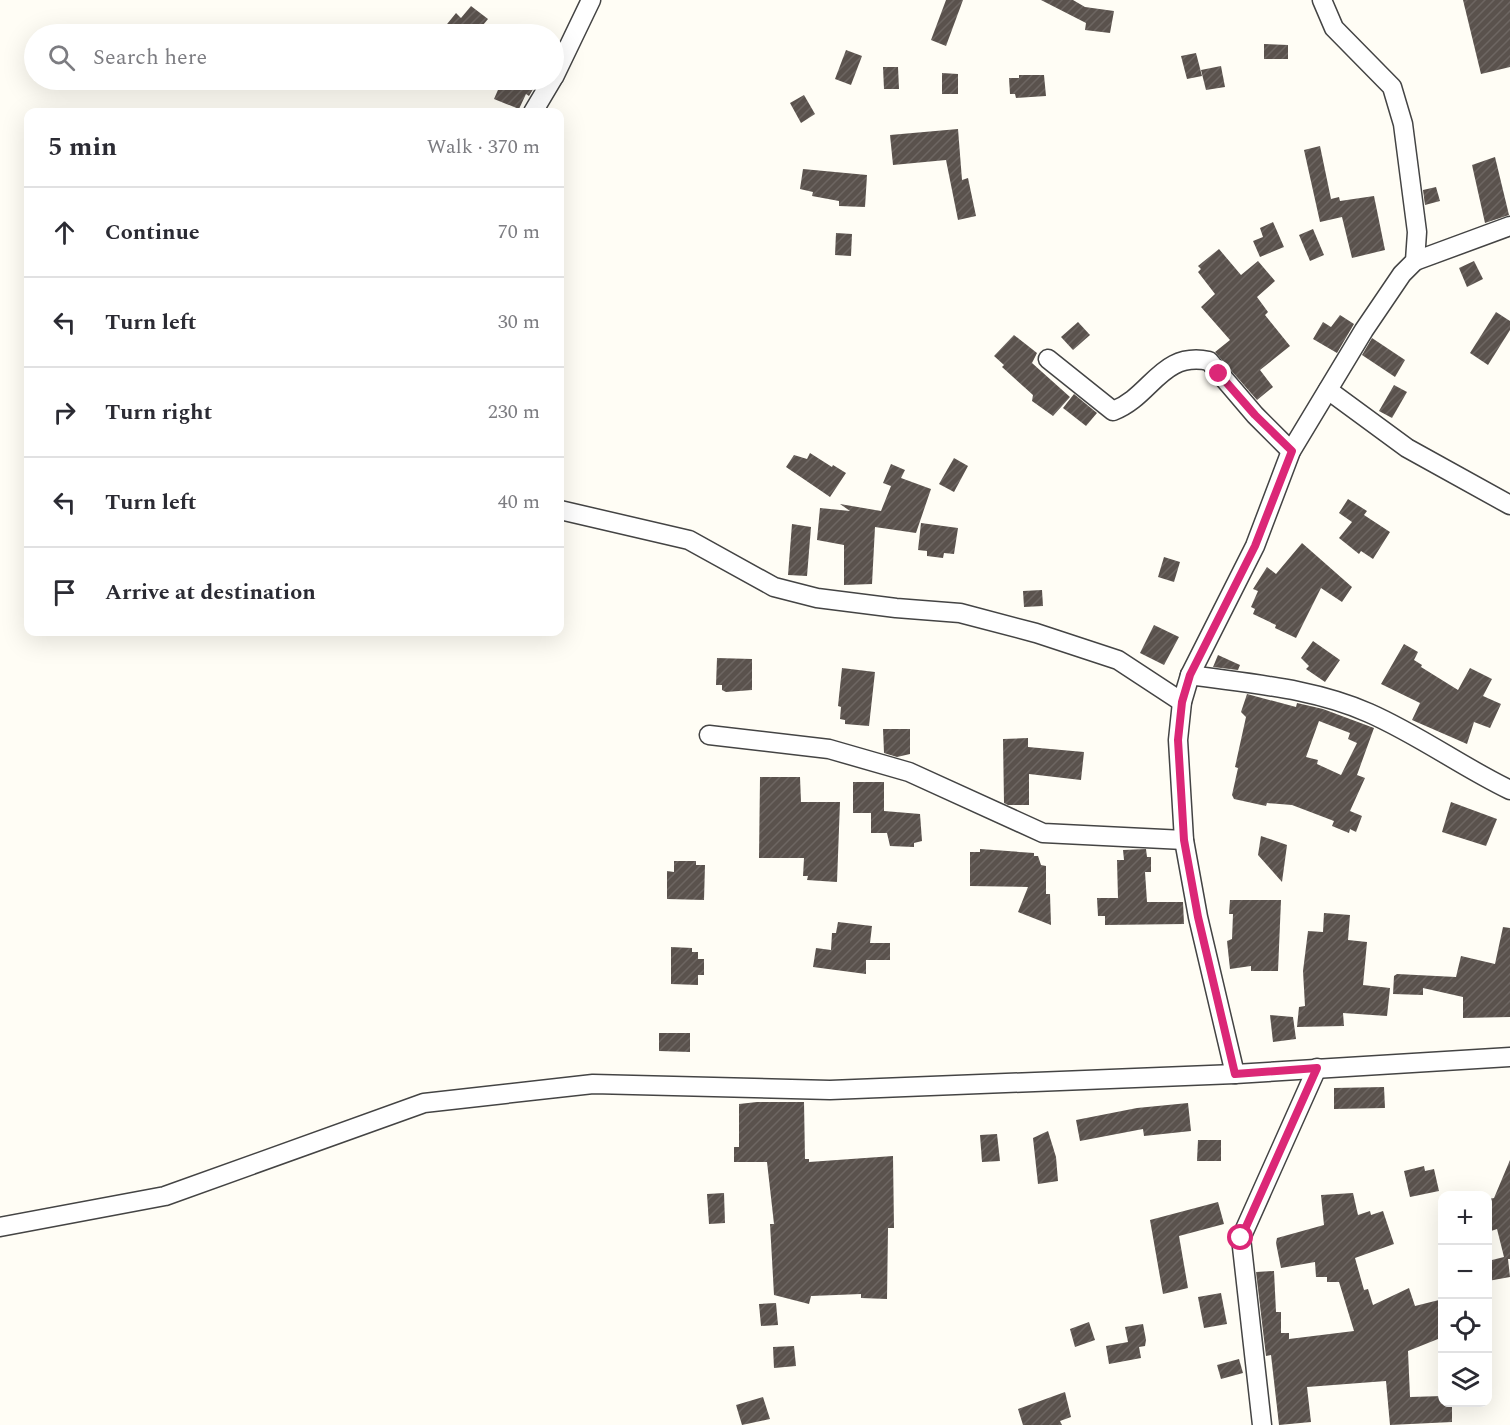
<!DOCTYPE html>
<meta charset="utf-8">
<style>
:root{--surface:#fff;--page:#f7f7f7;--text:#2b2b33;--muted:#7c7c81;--line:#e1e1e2}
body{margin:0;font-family:Spectral,serif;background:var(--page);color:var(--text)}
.controls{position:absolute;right:18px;bottom:18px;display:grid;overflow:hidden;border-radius:12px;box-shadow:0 6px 24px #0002}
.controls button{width:54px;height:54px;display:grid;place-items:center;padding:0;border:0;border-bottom:2px solid var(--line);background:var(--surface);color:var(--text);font:30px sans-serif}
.stop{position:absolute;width:18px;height:18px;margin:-14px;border:4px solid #db2777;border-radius:50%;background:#fff}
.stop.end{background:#db2777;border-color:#fff;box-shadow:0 2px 6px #0008}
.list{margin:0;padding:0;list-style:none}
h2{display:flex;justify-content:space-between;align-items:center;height:78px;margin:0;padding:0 24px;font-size:26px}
h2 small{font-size:20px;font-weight:400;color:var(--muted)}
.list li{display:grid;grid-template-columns:39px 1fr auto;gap:18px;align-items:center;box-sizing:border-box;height:90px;padding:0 24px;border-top:2px solid var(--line)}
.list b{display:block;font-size:22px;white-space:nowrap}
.list em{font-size:20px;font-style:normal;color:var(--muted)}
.icon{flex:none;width:33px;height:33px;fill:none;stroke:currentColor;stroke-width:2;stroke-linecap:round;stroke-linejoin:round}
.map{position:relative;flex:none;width:1510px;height:1425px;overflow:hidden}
.search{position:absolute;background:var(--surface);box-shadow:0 6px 24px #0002;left:24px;top:24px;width:540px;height:66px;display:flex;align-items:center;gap:15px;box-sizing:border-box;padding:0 21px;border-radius:33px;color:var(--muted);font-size:22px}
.panel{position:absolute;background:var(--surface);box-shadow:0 6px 24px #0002;left:24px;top:108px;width:540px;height:528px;border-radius:12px}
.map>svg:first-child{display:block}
</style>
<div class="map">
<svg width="1510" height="1425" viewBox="0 0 1510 1425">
<defs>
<pattern id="building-hatch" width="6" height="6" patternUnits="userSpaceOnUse" patternTransform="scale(1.5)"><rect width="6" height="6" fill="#5a524d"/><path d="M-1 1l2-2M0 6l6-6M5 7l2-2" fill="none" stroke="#6d6662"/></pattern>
</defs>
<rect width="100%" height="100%" fill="#fffdf5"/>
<g fill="url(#building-hatch)" fill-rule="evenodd">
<path d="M946 0H963L946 46 931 40Z"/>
<path d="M1041 0H1073L1085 7 1114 11 1110 33 1085 30 1086 23Z"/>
<path d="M1463 0H1510V67L1481 74Z"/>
<path d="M471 6 488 19 478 31 482 34H439L456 13 461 18Z"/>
<path d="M1264 44 1288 45V59H1264Z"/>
<path d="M846 50 862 56 851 85 835 79Z"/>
<path d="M1196 53 1202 76 1187 79 1181 56Z"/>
<path d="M1221 66 1225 87 1206 90 1201 70Z"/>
<path d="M883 67H898L899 89H884Z"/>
<path d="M942 73 958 74V94H942Z"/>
<path d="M1019 75H1044L1046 96 1016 98 1015 94H1010L1009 78H1019Z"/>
<path d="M493 80H533L538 81 529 96 526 94 519 109 494 99 501 83Z"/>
<path d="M804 95 815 114 801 123 790 103Z"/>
<path d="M958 129 962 180 968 178 976 216 958 220 946 160 893 165 890 135Z"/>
<path d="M1320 146 1331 199 1339 197 1340 201 1374 196 1385 250 1352 258 1342 217 1320 222 1304 150Z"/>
<path d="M1495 157 1509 215 1485 223 1472 165Z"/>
<path d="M803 169 867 175 865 207 839 206V201L812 196 813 192 800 189Z"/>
<path d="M1436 187 1440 201 1425 205 1423 190Z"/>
<path d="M1273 222 1284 247 1260 257 1253 241 1263 237 1260 228Z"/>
<path d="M1313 229 1324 255 1310 261 1299 235Z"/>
<path d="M836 233 852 234 851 256 835 255Z"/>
<path d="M1219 249 1241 275 1258 261 1275 281 1257 297 1268 312 1265 315 1290 346 1260 370 1273 387 1257 400 1215 352 1230 340 1201 307 1215 294 1198 272 1201 269 1198 266Z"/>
<path d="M1474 261 1483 279 1467 287 1459 268Z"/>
<path d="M1496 312 1510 321V330L1488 365 1470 353Z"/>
<path d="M1340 315 1354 324 1337 353 1313 339 1323 322 1331 327Z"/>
<path d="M1078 322 1090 335 1073 350 1061 337Z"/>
<path d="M1014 335 1037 353 1032 363 1070 397 1053 416 1032 401 1033 395 1002 367 1004 365 994 356Z"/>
<path d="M1372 338 1405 360 1395 377 1362 355Z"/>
<path d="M1394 385 1407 392 1392 418 1379 411Z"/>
<path d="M1074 394 1097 413 1086 426 1063 408Z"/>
<path d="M810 453 832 467 833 465 846 473 830 497 786 467 794 455 807 459Z"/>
<path d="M954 458 968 466 954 492 939 484Z"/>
<path d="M891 464 905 470 901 478 931 489 916 533 875 527 872 584 844 585V545L817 540 820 508 850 511 840 504 881 511 891 486 883 483Z"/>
<path d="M1348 499 1367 511 1364 515 1390 532 1373 559 1361 551 1359 554 1339 538 1352 522 1339 513Z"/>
<path d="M921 523 958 528 954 554 944 553 943 558 927 556V551L918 550Z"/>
<path d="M792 524 811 527 807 576 788 575Z"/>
<path d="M1302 543 1352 587 1342 602 1321 588 1296 638 1275 628 1276 625 1253 614 1255 609 1251 607 1258 591 1253 589 1267 567 1276 574Z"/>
<path d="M1164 557 1180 562 1174 582 1158 577Z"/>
<path d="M1042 590 1043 606 1024 607 1023 591Z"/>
<path d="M1154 625 1179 637 1164 665 1140 653Z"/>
<path d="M1313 641 1340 660 1325 682 1306 669 1309 666 1301 658Z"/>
<path d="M1404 644 1418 652 1414 660 1422 665 1421 667 1458 690 1470 668 1492 679 1483 696 1501 704 1490 728 1474 722 1467 744 1412 720 1420 703 1381 684Z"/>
<path d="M1218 655 1240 665 1238 670 1213 667Z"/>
<path d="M717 658 752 659V690L726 692 722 690V685H716Z"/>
<path d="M842 668 875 672 869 726 845 724V720L840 719 841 707 838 706Z"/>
<path d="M1247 694 1296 707 1297 703 1323 709 1374 728 1357 775 1365 778 1350 811 1362 816 1356 832 1350 829 1349 833 1332 826 1334 821 1292 805 1267 803 1266 806 1234 799 1232 795 1238 768 1235 767 1246 717 1241 712ZM1319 721 1350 733 1348 739 1357 743 1341 775 1317 764 1318 760 1306 757Z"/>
<path d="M883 729H910V754L897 757 884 753Z"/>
<path d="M1028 738V747L1084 752 1081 780 1029 774V805H1008L1004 803 1003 739Z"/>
<path d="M760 777H800L801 802H840L837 882 807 880 808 876H803L804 858H759Z"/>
<path d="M853 782H884V811L920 814 922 841 914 843V847L890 846 887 833H871V813H853Z"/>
<path d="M1451 802 1497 819 1486 846 1442 832Z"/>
<path d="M1261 836 1287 845 1282 882 1258 855Z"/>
<path d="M980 849 1034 853V856H1038L1041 865 1046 866V894H1050L1051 925 1018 912 1028 887 970 886V852H980Z"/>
<path d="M1146 849 1147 857H1151V872H1145L1147 902H1183L1184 924 1105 925V916H1098L1097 898H1118L1117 860H1124L1123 850Z"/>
<path d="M674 861H696V865H705L704 900 667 899V871L674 872Z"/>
<path d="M1230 900H1281L1278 971H1251V966L1230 969 1227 941 1232 939 1233 914H1229Z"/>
<path d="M1324 913 1350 915 1348 940 1367 942 1363 985 1390 988 1387 1016 1343 1013 1344 1026 1297 1027 1299 1007 1305 1006 1303 971 1308 931 1323 932Z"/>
<path d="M838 922 872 926 870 943H890V960H866V974L813 967 816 948 831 950 832 933H836Z"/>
<path d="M1503 927 1510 928V1017L1463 1018V997L1423 988V995L1393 994 1394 976 1397 974 1456 977 1461 956 1495 964Z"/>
<path d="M671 947 692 948V952H698V959H704V975H698V985L671 984Z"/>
<path d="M1270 1015 1293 1017 1296 1039 1273 1042Z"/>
<path d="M659 1033H690V1052L659 1051Z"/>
<path d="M1384 1087 1385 1108 1334 1109V1088Z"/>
<path d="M757 1102H804L805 1159H809V1162L893 1156 894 1228H888L887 1299 861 1298V1294L811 1296 809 1304 774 1295 770 1224H774L767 1162H734V1147H739V1104Z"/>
<path d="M1188 1103 1191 1131 1144 1136 1143 1129 1080 1141 1076 1120 1137 1108Z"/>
<path d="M1048 1131 1056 1157 1058 1181 1038 1184 1033 1138Z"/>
<path d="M997 1134 1000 1161 982 1162 980 1135Z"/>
<path d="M1198 1140H1221V1161H1197Z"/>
<path d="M1510 1160V1259H1508L1510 1277 1488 1281V1261L1504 1257 1497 1229 1491 1231 1488 1199 1494 1198Z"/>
<path d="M1424 1166 1425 1171 1434 1169 1439 1191 1410 1197 1404 1171Z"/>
<path d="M724 1193 725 1223 709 1224 707 1194Z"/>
<path d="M1353 1193 1358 1215 1370 1211 1371 1215 1383 1211 1394 1244 1355 1258 1364 1290 1368 1289 1373 1305 1409 1288 1415 1306 1443 1299V1337L1408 1351 1410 1397 1443 1396V1402H1452V1422L1390 1425 1386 1381 1307 1387 1311 1422 1279 1425 1271 1355 1266 1356 1256 1272 1274 1271 1276 1312H1281V1333H1289V1339L1354 1331 1339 1282H1327V1277H1316L1315 1262 1281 1268 1276 1243 1277 1238 1324 1225 1321 1195Z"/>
<path d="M1218 1202 1224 1224 1179 1236 1188 1288 1163 1294 1150 1220Z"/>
<path d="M1221 1293 1227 1324 1204 1328 1198 1297Z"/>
<path d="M776 1303 778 1325 761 1326 759 1304Z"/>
<path d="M1089 1322 1095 1340 1075 1347 1070 1329Z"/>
<path d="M1143 1324 1146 1340 1145 1346 1139 1347 1141 1358 1109 1364 1106 1346 1128 1342 1125 1327Z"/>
<path d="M794 1346 796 1366 774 1368 773 1347Z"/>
<path d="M1239 1359 1243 1373 1221 1379 1217 1365Z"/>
<path d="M1065 1392 1071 1417 1060 1421 1062 1425H1023L1018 1409Z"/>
<path d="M763 1397 770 1419 742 1425 736 1405Z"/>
</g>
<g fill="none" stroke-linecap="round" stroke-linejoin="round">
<defs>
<g id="minor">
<path d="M554 77 591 0"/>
<path d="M533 112 552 80"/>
<path d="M1415 261 1510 226"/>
<path d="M1048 359 1113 411C1152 396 1161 351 1209 361L1255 415 1291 451"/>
<path d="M1328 390 1407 448 1510 505"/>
<path d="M560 510 689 540 774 587 817 598 896 608 960 613 1036 633 1118 660 1182 702"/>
<path d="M1190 675C1251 684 1313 688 1369 713 1419 735 1462 767 1510 790"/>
<path d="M709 735 829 749 909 772 1043 833 1184 840"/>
<path d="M1235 1074 1198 917 1184 840 1178 740 1182 702 1190 675 1255 546 1291 451 1364 330 1402 274 1415 261 1417 232 1403 124 1392 87 1334 28 1322 0"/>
<path d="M0 1227 165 1196 424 1103 593 1084 830 1090 1235 1074 1510 1057"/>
<path d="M1262 1425 1241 1238 1317 1068"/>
</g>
</defs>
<use href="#minor" stroke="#444" stroke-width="21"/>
<use href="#minor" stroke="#fff" stroke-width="18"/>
</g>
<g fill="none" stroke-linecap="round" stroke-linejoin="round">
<path stroke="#db2777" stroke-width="8" d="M1219 374 1255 415 1292 451 1255 546 1190 675 1182 702 1178 740 1184 840 1198 917 1235 1074 1317 1068 1241 1238"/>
</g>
</svg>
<div class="controls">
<button>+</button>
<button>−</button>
<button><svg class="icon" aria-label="locate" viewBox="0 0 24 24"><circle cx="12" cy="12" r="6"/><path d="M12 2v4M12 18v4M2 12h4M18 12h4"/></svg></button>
<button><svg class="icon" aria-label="layers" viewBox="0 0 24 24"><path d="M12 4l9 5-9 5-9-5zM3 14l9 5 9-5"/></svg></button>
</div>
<div class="stop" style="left:1241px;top:1238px"></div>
<div class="stop end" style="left:1219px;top:374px"></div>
<div class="search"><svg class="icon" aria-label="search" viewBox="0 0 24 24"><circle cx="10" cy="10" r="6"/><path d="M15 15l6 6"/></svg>Search here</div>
<section class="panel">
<h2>5 min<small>Walk · 370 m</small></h2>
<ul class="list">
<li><svg class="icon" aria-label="ahead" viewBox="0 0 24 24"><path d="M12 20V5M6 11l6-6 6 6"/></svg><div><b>Continue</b></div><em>70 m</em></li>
<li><svg class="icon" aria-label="left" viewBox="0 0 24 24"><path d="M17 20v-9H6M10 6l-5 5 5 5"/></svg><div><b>Turn left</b></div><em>30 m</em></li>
<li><svg class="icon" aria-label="right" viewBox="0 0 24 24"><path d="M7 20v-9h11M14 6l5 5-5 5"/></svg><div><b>Turn right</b></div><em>230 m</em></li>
<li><svg class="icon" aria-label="left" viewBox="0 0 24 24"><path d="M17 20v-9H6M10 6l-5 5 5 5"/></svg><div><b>Turn left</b></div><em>40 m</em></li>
<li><svg class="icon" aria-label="arrive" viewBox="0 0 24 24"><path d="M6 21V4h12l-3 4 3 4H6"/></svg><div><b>Arrive at destination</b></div></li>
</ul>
</section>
</div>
